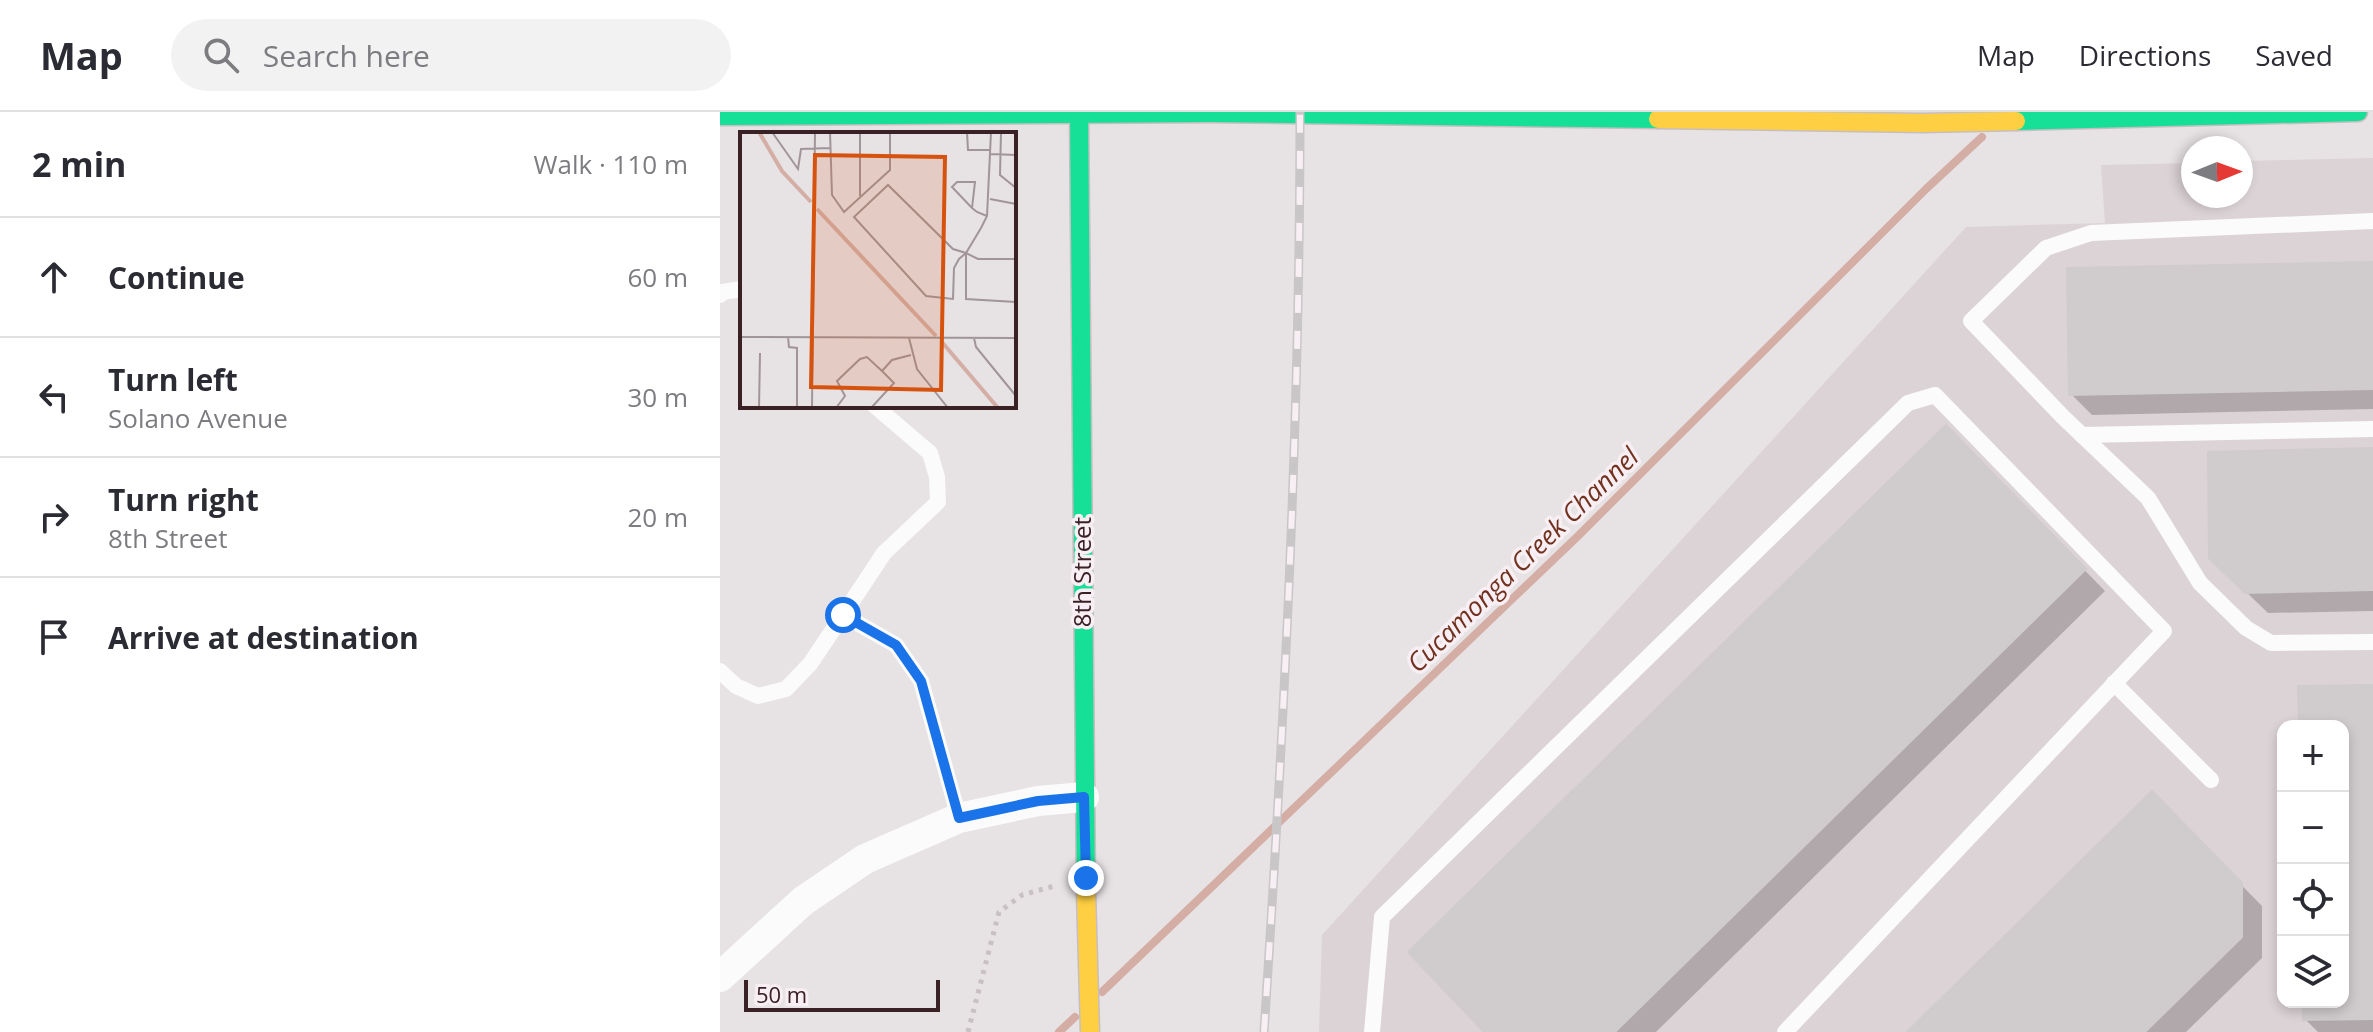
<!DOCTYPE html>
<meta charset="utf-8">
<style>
:root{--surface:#fff;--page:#f2f2f3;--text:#2b2b33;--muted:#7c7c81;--line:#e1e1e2}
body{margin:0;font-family:"Open Sans",sans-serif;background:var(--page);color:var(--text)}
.controls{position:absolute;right:24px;bottom:24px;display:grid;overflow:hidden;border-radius:16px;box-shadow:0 4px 12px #0003}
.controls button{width:72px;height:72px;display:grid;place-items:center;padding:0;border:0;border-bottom:2px solid var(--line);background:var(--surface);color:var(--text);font:40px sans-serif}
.compass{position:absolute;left:1461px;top:24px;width:72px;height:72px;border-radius:50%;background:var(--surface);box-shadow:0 4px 12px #0003;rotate:89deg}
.scale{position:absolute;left:24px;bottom:20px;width:196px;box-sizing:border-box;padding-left:8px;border:4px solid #392126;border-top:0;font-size:22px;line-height:28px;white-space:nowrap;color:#392126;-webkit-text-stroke:6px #f7eff3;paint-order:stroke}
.stop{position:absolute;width:24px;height:24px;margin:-18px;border:6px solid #1a73e8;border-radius:50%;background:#fff}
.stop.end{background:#1a73e8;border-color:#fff;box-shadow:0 2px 8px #0008}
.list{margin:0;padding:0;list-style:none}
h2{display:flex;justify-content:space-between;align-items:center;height:104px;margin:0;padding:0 32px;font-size:34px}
h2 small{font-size:26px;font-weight:400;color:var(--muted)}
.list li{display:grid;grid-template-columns:52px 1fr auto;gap:24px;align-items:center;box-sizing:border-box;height:120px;padding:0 32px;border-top:2px solid var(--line)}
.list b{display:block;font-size:30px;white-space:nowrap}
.list p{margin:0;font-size:26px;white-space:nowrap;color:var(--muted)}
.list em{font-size:26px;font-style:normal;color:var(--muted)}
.icon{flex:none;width:44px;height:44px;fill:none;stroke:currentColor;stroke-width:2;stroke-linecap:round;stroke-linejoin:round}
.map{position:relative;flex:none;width:1653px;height:920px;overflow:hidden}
header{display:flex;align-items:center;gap:48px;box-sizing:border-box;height:112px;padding:0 40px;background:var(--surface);border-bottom:2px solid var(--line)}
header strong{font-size:38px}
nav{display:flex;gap:44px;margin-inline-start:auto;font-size:28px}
.search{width:560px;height:72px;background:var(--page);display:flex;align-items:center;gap:20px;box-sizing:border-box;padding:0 28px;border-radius:44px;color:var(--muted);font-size:30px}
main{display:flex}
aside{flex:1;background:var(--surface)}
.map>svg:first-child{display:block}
</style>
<header>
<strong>Map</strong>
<div class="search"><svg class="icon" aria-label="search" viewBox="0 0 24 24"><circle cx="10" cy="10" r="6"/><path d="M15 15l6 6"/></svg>Search here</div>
<nav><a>Map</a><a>Directions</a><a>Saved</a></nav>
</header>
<main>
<aside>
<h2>2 min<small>Walk · 110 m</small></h2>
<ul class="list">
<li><svg class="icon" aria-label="ahead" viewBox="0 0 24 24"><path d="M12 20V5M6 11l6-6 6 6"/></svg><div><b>Continue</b></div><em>60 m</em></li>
<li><svg class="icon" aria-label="left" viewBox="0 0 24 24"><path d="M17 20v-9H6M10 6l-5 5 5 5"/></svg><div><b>Turn left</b><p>Solano Avenue</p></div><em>30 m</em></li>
<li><svg class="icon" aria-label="right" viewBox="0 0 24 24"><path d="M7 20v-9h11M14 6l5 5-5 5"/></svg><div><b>Turn right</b><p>8th Street</p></div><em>20 m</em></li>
<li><svg class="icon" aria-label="arrive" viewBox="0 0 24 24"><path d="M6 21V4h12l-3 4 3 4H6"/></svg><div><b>Arrive at destination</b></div></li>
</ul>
</aside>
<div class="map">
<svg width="1653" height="920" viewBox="0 0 1653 920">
<rect width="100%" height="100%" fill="#e7e2e4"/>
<path fill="#dcd3d6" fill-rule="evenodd" d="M1653 46V920H599L602 823 1246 115 1385 111 1381 53 1473 51V84H1521V49ZM1563 614H1623V890H1563Z"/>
<g fill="#0003">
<path d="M1653 152V297L1372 303 1351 282Z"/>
<path d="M1226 316 1385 479 936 920H767Z"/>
<path d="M1653 338V499L1548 501 1491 446Z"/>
<path d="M1653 575V920H1598L1585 907V890H1623V614H1581Z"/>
<path d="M1432 682 1542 794V846L1466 920H1190Z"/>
</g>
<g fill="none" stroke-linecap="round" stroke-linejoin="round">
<g stroke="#d4aea5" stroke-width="8">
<path d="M382 880 858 424 1206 77 1262 25"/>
<path d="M339 920 355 905"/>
</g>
</g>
<g fill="#d0cbcd" stroke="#d0cbcd" stroke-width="2">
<path d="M1653 150V277L1349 283 1347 156Z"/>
<path d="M1226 313 1366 457 895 920H764L688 840Z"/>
<path d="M1653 336V478L1525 481 1489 446 1488 340Z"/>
<path d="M1653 573V907L1583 908V890H1623V614H1579L1578 574Z"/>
<path d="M1432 679 1522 771V825L1425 920H1187Z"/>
</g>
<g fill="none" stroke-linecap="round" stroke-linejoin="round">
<defs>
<g id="fast">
<path d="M359 0 366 780"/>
<path d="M0 4 491 1 938 7"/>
<path d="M1296 9 1638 0"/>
</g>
<g id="slow">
<path d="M938 7 1203 11 1296 9"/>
<path d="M366 780 370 920"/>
</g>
</defs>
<use href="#fast" stroke="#c7bec1" stroke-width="21"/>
<use href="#slow" stroke="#c7bec1" stroke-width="21"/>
<path stroke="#c8c0c1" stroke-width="5" stroke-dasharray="4 6" stroke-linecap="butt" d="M248 920 279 800 302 783 334 774"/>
<g stroke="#fbfbfb" stroke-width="16">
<path d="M1653 109 1371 121 1326 136 1251 209 1343 305 1428 386 1480 471 1526 516 1551 531 1653 530"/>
<path d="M0 183 2 180 22 177"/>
<path d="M155 294 210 341 217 365 218 390 164 441 123 503 176 533 201 569 239 706"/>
<path d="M1362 323 1653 317"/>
<path d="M0 559 16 574 38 584 66 577 90 552 123 503"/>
<path d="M1394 571 1491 668"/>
<path d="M652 920 662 805 1188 291 1215 283 1444 519 1065 920"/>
</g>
<path stroke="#fbfbfb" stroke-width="30" d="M0 865 83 789 145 747 239 706 318 689 364 685"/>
<use href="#fast" stroke="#16e098" stroke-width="18"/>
<use href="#slow" stroke="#ffcf43" stroke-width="18"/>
<defs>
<path id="rail" d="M544 920C564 614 580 307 580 0"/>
</defs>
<use href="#rail" stroke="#c9c6c7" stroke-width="9"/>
<use href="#rail" stroke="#f7eff3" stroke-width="6" stroke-dasharray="18" stroke-linecap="butt"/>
</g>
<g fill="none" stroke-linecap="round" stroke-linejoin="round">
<path stroke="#1a73e8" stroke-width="10" d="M123 503 176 533 201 569 239 706 318 689 364 685 366 766"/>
</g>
<g text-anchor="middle" stroke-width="7" stroke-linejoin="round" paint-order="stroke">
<g font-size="24" fill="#392126" stroke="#f7eff3">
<text transform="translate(363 460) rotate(-90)" y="8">8th Street</text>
</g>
<g font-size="26" font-style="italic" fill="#71311f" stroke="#f7eff3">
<text transform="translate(803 448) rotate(-44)" y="9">Cucamonga Creek Channel</text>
</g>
</g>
<g transform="translate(20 20)">
<rect width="276" height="276" fill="#e7e2e4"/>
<path fill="none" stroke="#d4aea5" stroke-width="4" d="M19 0 42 39 71 70M77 77 196 204M201 209 258 276"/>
<path fill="none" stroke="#a19598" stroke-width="2" d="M32 0 58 37 61 17 90 16M90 0 92 63 104 80 150 38V0M120 0V64M227 0 228 18H250M251 0 247 84 241 96 226 121 219 127 214 136 213 167 186 164 114 85 148 53 213 117 226 121 238 127H276M261 0 260 43 276 56M250 22 276 23M250 67 276 72M232 76 235 50H217L212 55 232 76 237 80 247 84M226 121V167L276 170M0 205 276 206M48 205 49 215 57 216V276M169 206 177 237 208 276M234 206 236 215 276 264M19 276 20 221M72 276 75 0M96 276 105 264 97 249 120 227 127 225 142 239 152 228 171 223M131 276 154 251 142 239"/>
<path fill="#d6530f" fill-opacity="0.15" stroke="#d6530f" stroke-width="4" d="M75 23 205 25 201 258 71 255Z"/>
<rect width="276" height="276" fill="none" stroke="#392126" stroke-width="4"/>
</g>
</svg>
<div class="controls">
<button>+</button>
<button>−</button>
<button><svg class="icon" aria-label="locate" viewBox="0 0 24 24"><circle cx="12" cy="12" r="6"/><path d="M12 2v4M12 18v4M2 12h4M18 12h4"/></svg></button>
<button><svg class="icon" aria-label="layers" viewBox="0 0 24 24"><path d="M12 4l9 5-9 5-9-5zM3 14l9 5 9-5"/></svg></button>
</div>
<svg class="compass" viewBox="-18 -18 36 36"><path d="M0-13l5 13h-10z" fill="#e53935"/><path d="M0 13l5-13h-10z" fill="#7c7c81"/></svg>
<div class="scale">50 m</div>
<div class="stop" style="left:123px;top:503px"></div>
<div class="stop end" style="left:366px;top:766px"></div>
</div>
</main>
